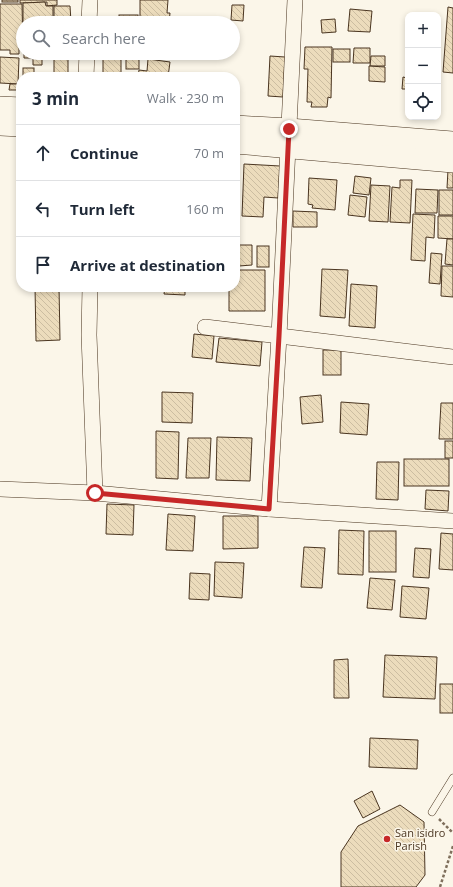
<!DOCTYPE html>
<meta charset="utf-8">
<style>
:root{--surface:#fff;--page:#f2f2f3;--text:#1f2937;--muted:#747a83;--line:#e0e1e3}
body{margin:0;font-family:"Open Sans",sans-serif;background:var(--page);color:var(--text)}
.controls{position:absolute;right:12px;top:12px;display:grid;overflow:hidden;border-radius:8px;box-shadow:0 2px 6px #0003}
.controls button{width:36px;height:36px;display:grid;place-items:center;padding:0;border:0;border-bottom:1px solid var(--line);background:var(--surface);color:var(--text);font:20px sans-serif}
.stop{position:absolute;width:12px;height:12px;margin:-9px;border:3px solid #c62828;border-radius:50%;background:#fff}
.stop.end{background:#c62828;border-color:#fff;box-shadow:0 1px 4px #0008}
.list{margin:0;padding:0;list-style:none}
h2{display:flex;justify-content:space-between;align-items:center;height:52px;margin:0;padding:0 16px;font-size:17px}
h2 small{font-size:13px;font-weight:400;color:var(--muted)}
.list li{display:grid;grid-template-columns:26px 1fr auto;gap:12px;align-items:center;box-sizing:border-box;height:56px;padding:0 16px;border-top:1px solid var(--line)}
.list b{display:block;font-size:15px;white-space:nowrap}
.list em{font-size:13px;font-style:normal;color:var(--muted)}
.icon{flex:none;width:22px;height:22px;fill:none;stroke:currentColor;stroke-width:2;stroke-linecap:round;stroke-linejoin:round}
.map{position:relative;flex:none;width:453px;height:887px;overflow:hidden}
.search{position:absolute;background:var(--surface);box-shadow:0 2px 6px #0003;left:16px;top:16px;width:224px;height:44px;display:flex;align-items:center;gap:10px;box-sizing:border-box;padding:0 14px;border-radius:22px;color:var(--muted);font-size:15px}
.panel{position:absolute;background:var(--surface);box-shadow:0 2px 6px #0003;left:16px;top:72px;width:224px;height:220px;border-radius:16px}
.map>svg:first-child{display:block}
</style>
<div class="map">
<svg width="453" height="887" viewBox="0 0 453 887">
<defs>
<pattern id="building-back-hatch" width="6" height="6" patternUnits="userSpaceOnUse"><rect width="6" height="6" fill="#ecdcbc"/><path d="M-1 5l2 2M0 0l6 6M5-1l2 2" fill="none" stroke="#ccbda1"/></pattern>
</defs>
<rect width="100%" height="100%" fill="#fbf6e9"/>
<g fill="url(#building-back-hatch)" stroke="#4a3520">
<rect x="2" y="0" width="16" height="2"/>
<path d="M20 0H57V5L47 6V2L20 3Z"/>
<path d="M140 0H168L167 13H170L169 23H140Z"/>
<path d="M45 2 46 6H53V23H23V3Z"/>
<path d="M0 4H22L23 48H19V54H10V50H0Z"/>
<path d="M232 5H244L243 21 231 20Z"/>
<path d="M54 6H70L71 22H54Z"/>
<path d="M448 7 453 8V73L443 72Z"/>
<path d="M350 9 372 11 370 32 348 31Z"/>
<rect x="119" y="15" width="19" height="8"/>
<path d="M203 18 217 19V23H203Z"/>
<path d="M335 19 336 32 322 33 321 20Z"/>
<path d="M305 47H332L331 98 328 97 327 107H311L312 102H307L308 69H304Z"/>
<path d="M354 48H370V63H353Z"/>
<rect x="333" y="49" width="17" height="13"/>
<path d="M24 53H54V58H42V65H33V58H24Z"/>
<path d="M54 53H75V58H55Z"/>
<rect x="103" y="53" width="18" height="24"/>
<rect x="126" y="53" width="13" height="16"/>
<path d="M270 56 285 57 283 97 268 96Z"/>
<path d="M371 56H385V66H370Z"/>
<path d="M0 57 19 58 18 84 0 83Z"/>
<rect x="54" y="58" width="14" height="19"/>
<path d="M148 59 170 62 168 77H138L139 70 147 71Z"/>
<path d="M369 66 385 67V82L369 81Z"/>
<rect x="23" y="68" width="11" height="9"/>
<path d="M408 70V89H402L403 77 407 78Z"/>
<path d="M10 84H19V90H9Z"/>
<path d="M244 164 280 166 278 198 264 197 263 217 242 216Z"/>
<path d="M448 170H453V188H447Z"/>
<path d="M235 174 239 175 238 195H235Z"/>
<path d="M355 176 371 178 369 195 353 193Z"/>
<path d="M309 178 337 180 335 210 312 208 313 205 308 204Z"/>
<path d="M400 180H412L410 223 390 222 392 187 400 188Z"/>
<path d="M371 185 390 186 388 222 369 221Z"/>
<path d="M416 189 438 190 437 213H415Z"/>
<rect x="439" y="190" width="14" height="25"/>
<path d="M350 195 367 197 365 217 348 215Z"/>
<path d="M293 211 317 212V227H293Z"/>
<path d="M413 214 435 215 434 238 426 237 425 261 411 260Z"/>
<path d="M235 216H237L236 239H235Z"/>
<path d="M438 216H453V239L438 238Z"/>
<path d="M447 239H453V265L445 264Z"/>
<path d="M239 245H252V265L239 266Z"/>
<rect x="257" y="246" width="12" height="21"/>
<path d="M431 253 442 254 440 284 429 283Z"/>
<path d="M442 266H453V297L441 296Z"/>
<path d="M322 269 348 270 345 318 320 316Z"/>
<path d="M235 270H265V311H229V287H235Z"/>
<path d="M351 284 377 286 375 328 349 326Z"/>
<path d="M35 287H59L60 340 36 341Z"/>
<path d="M165 287H185V295L164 294Z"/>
<path d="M194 334 214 336 212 359 192 357Z"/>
<path d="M219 338 262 342 260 366 216 362Z"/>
<rect x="323" y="350" width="18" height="25"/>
<path d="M162 392 193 393 192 423 162 422Z"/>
<path d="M321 395 323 422 302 424 300 397Z"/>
<path d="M341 402 369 404 367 435 340 433Z"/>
<path d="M441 403H453V439H439Z"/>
<path d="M156 431 179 432 178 479 156 478Z"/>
<path d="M217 437 252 438 250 481 216 480Z"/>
<path d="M188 438H211L209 478H186Z"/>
<rect x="445" y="441" width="8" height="17"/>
<rect x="404" y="459" width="45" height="27"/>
<path d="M377 462H399L398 500 376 499Z"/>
<path d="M426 490 449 491 448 511 425 509Z"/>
<path d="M107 504 134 505 133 535 106 534Z"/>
<path d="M168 514 195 516 193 551 166 550Z"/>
<path d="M223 516H258V548L223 549Z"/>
<path d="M339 530 364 531 363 575 338 574Z"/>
<rect x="369" y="531" width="27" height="41"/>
<path d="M441 533 453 534V570L439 569Z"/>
<path d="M304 547 325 548 322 588 301 587Z"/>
<path d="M415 548 431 549 429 578 413 577Z"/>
<path d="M215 562 244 563 242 598 214 596Z"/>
<path d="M190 573 210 574 209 600 189 599Z"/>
<path d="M370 578 395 580 392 610 367 608Z"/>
<path d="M402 586 429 588 426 619 400 617Z"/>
<path d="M385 655 437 657 435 699 383 697Z"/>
<path d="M348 659 349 698H334V660Z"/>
<rect x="440" y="684" width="13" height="29"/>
<path d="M370 738 418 740 417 769 369 767Z"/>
<path d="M372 791 380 809 363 818 354 801Z"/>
<path d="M400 805 424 822 425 875 416 887H341V852L358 826Z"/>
</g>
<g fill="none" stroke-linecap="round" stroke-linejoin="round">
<defs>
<path id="lane" d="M432 812 453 778"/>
<g id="street">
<path d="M89 23 90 0"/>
<path d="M86 77 87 53"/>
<path d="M90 287 89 335 95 493"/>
<path d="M205 327 453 357"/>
<path d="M0 489 95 493 269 509 453 521"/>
<path d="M269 509 279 336 295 0"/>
</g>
<g id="secondary">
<path d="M0 107 21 108"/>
<path d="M0 125 21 126"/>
<path d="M235 126 289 129 453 142"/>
<path d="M235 143 453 162"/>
</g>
</defs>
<use href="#lane" stroke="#4a3520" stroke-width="8"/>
<use href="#street" stroke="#4a3520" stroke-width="16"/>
<use href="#secondary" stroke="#4a3520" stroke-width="22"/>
<g stroke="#7f6f5c" stroke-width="2.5" stroke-dasharray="3 2" stroke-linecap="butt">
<path d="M439 819 453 833"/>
<path d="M440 887 453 846"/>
</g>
<use href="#lane" stroke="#fbf6e9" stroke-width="7"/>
<use href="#street" stroke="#fbf6e9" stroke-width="15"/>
<use href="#secondary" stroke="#fbf6e9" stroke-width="21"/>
</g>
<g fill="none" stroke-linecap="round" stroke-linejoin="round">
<path stroke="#c62828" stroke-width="5" d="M95 493 269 509 279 336 289 129"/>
</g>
<circle fill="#c62828" stroke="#fbf6e9" stroke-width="1.5" cx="387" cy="839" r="4"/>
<g text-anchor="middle" stroke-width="3" stroke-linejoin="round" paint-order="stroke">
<g font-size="11" fill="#4a3520" stroke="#fbf6e9" text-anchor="start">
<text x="395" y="837">San isidro<tspan x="395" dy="13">Parish</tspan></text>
</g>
</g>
</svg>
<div class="controls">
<button>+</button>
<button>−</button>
<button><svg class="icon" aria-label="locate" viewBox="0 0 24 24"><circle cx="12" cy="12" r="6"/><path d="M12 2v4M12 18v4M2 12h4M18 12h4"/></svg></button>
</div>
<div class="stop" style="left:95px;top:493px"></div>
<div class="stop end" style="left:289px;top:129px"></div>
<div class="search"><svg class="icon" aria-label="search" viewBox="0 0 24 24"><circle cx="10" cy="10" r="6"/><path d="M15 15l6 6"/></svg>Search here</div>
<section class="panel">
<h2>3 min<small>Walk · 230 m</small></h2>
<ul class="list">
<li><svg class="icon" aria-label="ahead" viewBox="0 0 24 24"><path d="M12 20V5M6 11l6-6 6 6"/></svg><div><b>Continue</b></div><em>70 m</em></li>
<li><svg class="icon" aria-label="left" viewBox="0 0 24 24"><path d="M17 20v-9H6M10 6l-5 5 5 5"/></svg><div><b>Turn left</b></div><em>160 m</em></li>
<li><svg class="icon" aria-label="arrive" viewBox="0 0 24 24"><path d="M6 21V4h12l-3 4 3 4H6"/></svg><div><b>Arrive at destination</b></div></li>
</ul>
</section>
</div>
